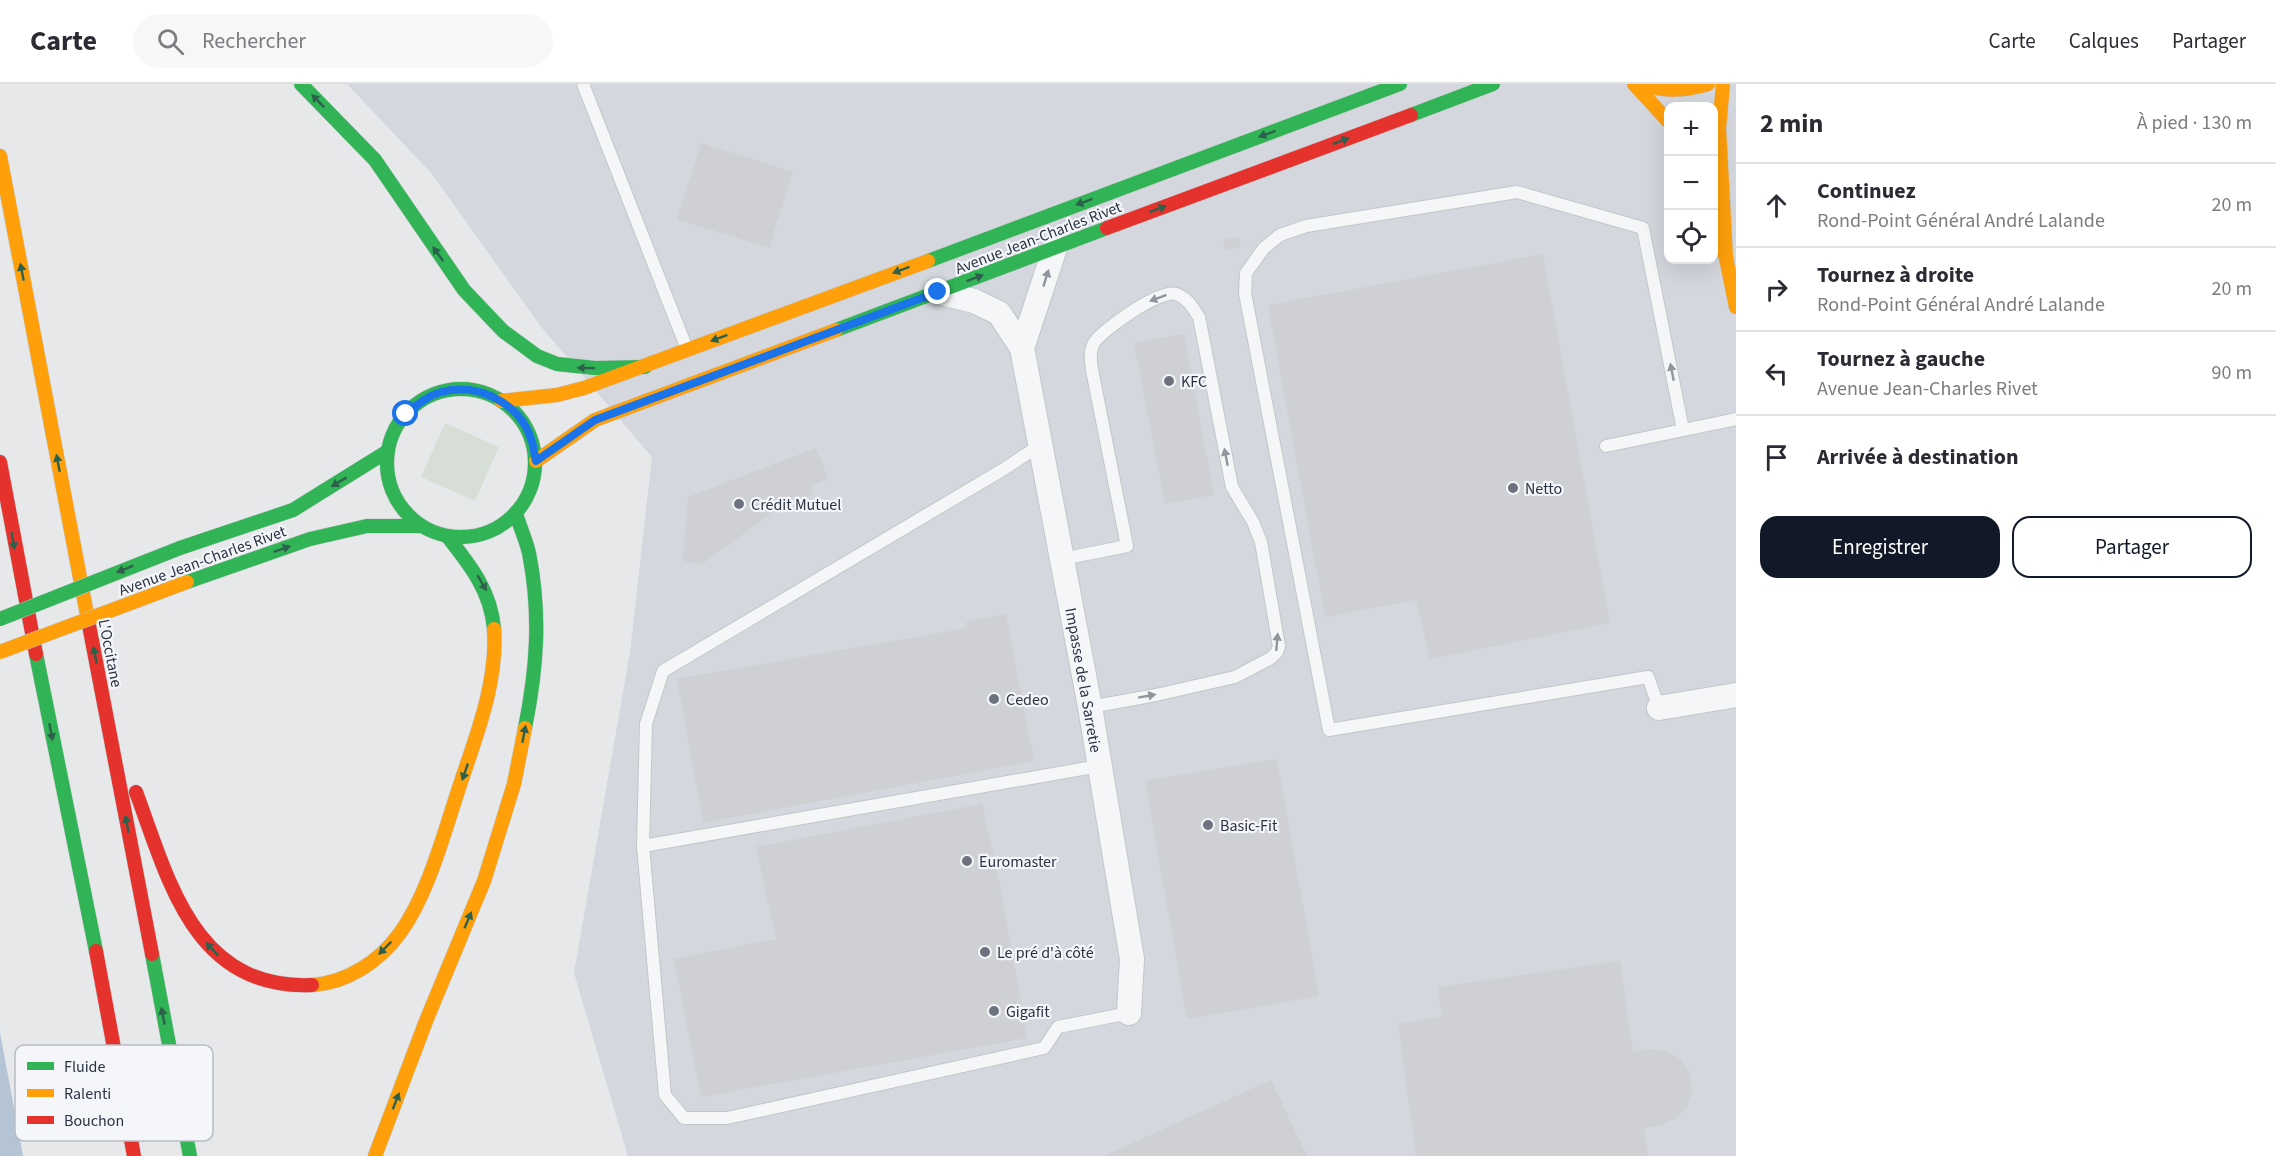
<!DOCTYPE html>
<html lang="fr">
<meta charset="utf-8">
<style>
:root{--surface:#fff;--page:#f7f7f7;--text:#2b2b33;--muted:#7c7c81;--line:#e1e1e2;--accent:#111827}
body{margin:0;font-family:"Source Sans 3",sans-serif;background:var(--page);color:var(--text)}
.controls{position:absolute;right:18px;top:18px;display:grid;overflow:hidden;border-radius:12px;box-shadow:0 6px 24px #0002}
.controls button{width:54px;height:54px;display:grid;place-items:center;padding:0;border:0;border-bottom:2px solid var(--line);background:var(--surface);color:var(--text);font:30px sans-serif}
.stop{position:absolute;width:18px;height:18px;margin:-14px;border:4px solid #1a73e8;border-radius:50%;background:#fff}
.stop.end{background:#1a73e8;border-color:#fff;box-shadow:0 2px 6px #0008}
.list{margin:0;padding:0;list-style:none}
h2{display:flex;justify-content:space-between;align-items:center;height:78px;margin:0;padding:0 24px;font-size:26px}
h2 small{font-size:20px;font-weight:400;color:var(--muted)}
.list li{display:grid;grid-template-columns:39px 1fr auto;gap:18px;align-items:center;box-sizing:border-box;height:84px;padding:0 24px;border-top:2px solid var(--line)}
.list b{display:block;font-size:22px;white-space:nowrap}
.list p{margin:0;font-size:20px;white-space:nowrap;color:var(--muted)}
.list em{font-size:20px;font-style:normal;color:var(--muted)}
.actions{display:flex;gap:12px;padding:18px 24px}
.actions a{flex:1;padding:14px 0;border:2px solid var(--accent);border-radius:18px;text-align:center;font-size:21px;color:var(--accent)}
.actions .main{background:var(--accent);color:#fff}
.icon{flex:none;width:33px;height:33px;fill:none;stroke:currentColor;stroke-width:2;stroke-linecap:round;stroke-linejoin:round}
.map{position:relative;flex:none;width:1736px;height:1072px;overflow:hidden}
header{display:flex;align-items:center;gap:36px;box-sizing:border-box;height:84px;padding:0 30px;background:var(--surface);border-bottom:2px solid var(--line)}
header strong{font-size:28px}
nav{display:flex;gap:33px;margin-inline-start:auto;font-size:21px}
.search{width:420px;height:54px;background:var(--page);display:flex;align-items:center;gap:15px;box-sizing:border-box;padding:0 21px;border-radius:33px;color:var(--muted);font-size:22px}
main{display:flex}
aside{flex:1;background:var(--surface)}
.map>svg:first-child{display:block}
</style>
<header>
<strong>Carte</strong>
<div class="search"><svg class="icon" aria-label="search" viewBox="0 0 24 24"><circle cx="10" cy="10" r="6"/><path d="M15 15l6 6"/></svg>Rechercher</div>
<nav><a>Carte</a><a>Calques</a><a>Partager</a></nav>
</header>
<main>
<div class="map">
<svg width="1736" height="1072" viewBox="0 0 1736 1072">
<rect width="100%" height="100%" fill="#e6e8ea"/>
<path fill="#d4d7dd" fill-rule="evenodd" d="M347 0H1736V1072H628L574 889 630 568 652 373 542 244 432 90ZM1668 22H1714V176H1668Z"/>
<path fill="#d6ded6" d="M445 339 499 363 475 417 421 393Z"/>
<path fill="#b4c4d5" d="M0 949 23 1072H0Z"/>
<g fill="#ced0d3">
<path d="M701 59 793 88 769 164 677 135Z"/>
<path d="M1239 153 1241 163 1225 167 1223 156Z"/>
<path d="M1543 170 1610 539 1430 575 1416 516 1325 533 1268 221Z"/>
<path d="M1184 250 1214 411 1165 420 1134 259Z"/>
<path d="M816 364 828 395 811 402 813 410 803 416 798 410 702 480 683 477 688 413Z"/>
<path d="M1006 530 1034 677 703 739 677 595 967 544 966 538Z"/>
<path d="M1277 675 1319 912 1187 935 1145 697Z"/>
<path d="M982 720 1002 811 1027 954 701 1013 674 875 776 855 756 763Z"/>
<path d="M1620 877 1633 968 1648 965 1665 967 1680 975 1690 990 1692 1007 1687 1023 1675 1035 1659 1042 1644 1044 1648 1072H1416L1398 940 1442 933 1438 903Z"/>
<path d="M1271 996 1307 1072H1104Z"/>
</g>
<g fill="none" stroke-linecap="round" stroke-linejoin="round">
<defs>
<g id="lane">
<path d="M583 0 687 265"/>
<path d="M1040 361 1004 385 663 587 646 640 643 762 665 1011 684 1034H727L1044 964 1058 943 1129 929"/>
<path d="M1606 362 1736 335"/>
<path d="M1062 475 1127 462 1092 286C1091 277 1089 268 1094 259 1103 245 1160 205 1176 210 1188 214 1193 224 1199 233L1232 403 1253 438 1261 458 1279 562 1277 568 1271 574 1235 593 1156 611 1090 623"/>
<path d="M1659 624 1648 593 1329 646 1245 209 1246 189 1264 164 1280 151 1306 142 1517 108 1643 144 1683 346"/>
<path d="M643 762 1099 682"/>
</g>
<g id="street">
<path d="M938 208 974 217 999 229 1022 264 1090 623 1132 875 1129 929"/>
<path d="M1022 264 1055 164"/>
<path d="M1659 624 1736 611"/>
</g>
<g id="fast">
<path d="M301 0 375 76 464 206 503 247 537 272 557 280 595 284 645 283"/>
<path d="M1411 31 1493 0"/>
<path d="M928 177 1400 0"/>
<path d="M836 246 1107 144"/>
<circle cx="461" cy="379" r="74"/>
<path d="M516 430C520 443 526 456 529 469 541 530 537 584 525 644"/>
<path d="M447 452C470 481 491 507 494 545"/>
<path d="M180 464 293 426 388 367"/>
<path d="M187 498 310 455 367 442H421"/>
<path d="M36 570 96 867"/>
<path d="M152 870 190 1072"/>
</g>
<g id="slow">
<path d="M1634 0 1668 37"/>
<path d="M1641 0C1665 8 1684 7 1708 0"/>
<path d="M1723 0 1719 44 1726 174"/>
<path d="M0 72 88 536"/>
<path d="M1718 152 1726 174 1736 223"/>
<path d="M501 317 557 311 584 304 928 177"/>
<path d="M536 377 595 336 836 246"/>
<path d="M312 901C347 899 380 877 400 849 427 812 443 753 457 710 474 657 498 601 494 545"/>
<path d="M375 1072 426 937 484 797 514 700 525 644"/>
</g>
<g id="jam">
<path d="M1107 144 1411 31"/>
<path d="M0 378 36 570"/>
<path d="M88 536 152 870"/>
<path d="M136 708C169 797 194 906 312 901"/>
<path d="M96 867 134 1072"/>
</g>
</defs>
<use href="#lane" stroke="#c4c6c8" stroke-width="14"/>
<use href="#street" stroke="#c4c6c8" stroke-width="26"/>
<use href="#fast" stroke="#c4c6c8" stroke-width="15"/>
<use href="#slow" stroke="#c4c6c8" stroke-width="15"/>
<use href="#jam" stroke="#c4c6c8" stroke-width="15"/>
<use href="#lane" stroke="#f5f6f7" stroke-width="12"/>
<use href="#street" stroke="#f5f6f7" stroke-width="24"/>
<use href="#fast" stroke="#30b455" stroke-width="14"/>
<use href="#slow" stroke="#ff9f0a" stroke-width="14"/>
<use href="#jam" stroke="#e5322d" stroke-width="14"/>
<defs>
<path id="fast-bridge" d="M0 535 180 464"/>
<path id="slow-bridge" d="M0 568 187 498"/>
</defs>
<use href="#fast-bridge" stroke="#c2c5c8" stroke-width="15" stroke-linecap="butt"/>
<use href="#slow-bridge" stroke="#c2c5c8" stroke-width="15" stroke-linecap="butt"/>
<use href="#fast-bridge" stroke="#30b455" stroke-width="14"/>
<use href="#slow-bridge" stroke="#ff9f0a" stroke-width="14"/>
</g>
<defs><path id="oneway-solid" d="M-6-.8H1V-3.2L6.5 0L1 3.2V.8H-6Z" transform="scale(1.5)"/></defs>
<g fill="#2d614b">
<use href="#oneway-solid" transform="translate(318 17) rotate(-134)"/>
<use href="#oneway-solid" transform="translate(1267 50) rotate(160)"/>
<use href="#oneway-solid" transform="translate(1341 57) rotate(-21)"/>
<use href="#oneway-solid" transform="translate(1084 118) rotate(160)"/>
<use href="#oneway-solid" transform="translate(1158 125) rotate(-21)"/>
<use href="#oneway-solid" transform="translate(438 170) rotate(-126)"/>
<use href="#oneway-solid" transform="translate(901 186) rotate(159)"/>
<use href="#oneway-solid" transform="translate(22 188) rotate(-101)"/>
<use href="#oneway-solid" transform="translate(975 194) rotate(-21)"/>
<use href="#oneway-solid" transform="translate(719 254) rotate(159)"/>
<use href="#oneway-solid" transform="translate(586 284) rotate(-179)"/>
<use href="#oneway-solid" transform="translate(58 379) rotate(-101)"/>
<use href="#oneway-solid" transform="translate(339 398) rotate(149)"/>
<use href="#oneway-solid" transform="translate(13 457) rotate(80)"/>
<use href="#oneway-solid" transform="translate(282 465) rotate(-19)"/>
<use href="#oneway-solid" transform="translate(125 485) rotate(158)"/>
<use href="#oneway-solid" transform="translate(482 499) rotate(60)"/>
<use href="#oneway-solid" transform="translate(95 571) rotate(-101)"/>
<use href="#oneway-solid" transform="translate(51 648) rotate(79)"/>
<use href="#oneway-solid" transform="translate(524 650) rotate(-79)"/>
<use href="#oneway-solid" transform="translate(465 688) rotate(109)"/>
<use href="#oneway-solid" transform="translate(127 740) rotate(-101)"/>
<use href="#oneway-solid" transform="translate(468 836) rotate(-67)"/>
<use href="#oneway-solid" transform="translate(385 864) rotate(135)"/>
<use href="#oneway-solid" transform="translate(212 865) rotate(-133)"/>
<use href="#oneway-solid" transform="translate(163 932) rotate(-101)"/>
<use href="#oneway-solid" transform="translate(396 1017) rotate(-69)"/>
</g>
<g fill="#90959e">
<use href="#oneway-solid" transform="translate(1046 194) rotate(-73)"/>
<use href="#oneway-solid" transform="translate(1158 214) rotate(159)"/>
<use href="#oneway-solid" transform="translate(1672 288) rotate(-101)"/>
<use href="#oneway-solid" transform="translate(1226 373) rotate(-101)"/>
<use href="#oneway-solid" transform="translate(1277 558) rotate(-85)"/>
<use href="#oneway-solid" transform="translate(1147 612) rotate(-10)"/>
</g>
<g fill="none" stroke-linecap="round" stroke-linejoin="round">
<path stroke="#1a73e8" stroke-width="8" d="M406 330C417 321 427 312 441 308 477 298 520 319 531 355 534 362 534 370 536 377L595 336 938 208"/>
</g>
<g fill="#6c737f" stroke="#f4f6f9" stroke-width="2">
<circle cx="1169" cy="297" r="6"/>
<circle cx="1513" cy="404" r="6"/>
<circle cx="739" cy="420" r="6"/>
<circle cx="994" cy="615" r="6"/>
<circle cx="1208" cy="741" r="6"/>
<circle cx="967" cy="777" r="6"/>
<circle cx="985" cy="868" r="6"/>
<circle cx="994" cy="927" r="6"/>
</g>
<g text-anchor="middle" stroke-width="4.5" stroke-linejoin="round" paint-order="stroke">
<g font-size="16" fill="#2b3445" stroke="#f4f6f9">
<text transform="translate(1038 153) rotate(-21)" y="6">Avenue Jean-Charles Rivet</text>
<text transform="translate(202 476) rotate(-20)" y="6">Avenue Jean-Charles Rivet</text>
<text transform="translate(111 569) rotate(79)" y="6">L'Occitane</text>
<text transform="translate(1084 596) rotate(80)" y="6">Impasse de la Sarretie</text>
</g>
<g font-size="16" fill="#2b3445" stroke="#f4f6f9" text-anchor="start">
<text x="1181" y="303">KFC</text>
<text x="1525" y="410">Netto</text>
<text x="751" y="426">Crédit Mutuel</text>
<text x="1006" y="621">Cedeo</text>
<text x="1220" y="747">Basic-Fit</text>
<text x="979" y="783">Euromaster</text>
<text x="997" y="874">Le pré d'à côté</text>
<text x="1006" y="933">Gigafit</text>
</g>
</g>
<rect x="15" y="961" width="198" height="96" rx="9" fill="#f4f6f9" stroke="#b8bcc3" stroke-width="1.5"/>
<rect x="27" y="978" width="27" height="8" fill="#30b455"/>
<rect x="27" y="1005" width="27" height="8" fill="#ff9f0a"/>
<rect x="27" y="1032" width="27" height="8" fill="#e5322d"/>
<g font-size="16" fill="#2b3445">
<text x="64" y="988">Fluide</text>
<text x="64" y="1015">Ralenti</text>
<text x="64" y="1042">Bouchon</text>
</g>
</svg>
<div class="controls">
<button>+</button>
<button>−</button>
<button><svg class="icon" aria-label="locate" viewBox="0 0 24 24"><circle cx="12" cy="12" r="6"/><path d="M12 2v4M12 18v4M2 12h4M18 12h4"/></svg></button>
</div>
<div class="stop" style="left:406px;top:330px"></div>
<div class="stop end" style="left:938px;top:208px"></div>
</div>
<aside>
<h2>2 min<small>À pied · 130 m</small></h2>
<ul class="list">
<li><svg class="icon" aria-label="ahead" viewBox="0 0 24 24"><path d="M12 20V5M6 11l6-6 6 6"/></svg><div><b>Continuez</b><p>Rond-Point Général André Lalande</p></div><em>20 m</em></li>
<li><svg class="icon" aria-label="right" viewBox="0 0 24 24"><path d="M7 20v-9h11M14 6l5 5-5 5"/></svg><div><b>Tournez à droite</b><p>Rond-Point Général André Lalande</p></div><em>20 m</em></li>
<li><svg class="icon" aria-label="left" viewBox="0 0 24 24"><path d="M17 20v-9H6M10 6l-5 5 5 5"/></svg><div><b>Tournez à gauche</b><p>Avenue Jean-Charles Rivet</p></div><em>90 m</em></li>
<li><svg class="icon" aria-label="arrive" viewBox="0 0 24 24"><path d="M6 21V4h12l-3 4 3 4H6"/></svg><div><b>Arrivée à destination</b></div></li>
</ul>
<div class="actions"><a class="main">Enregistrer</a><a>Partager</a></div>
</aside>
</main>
